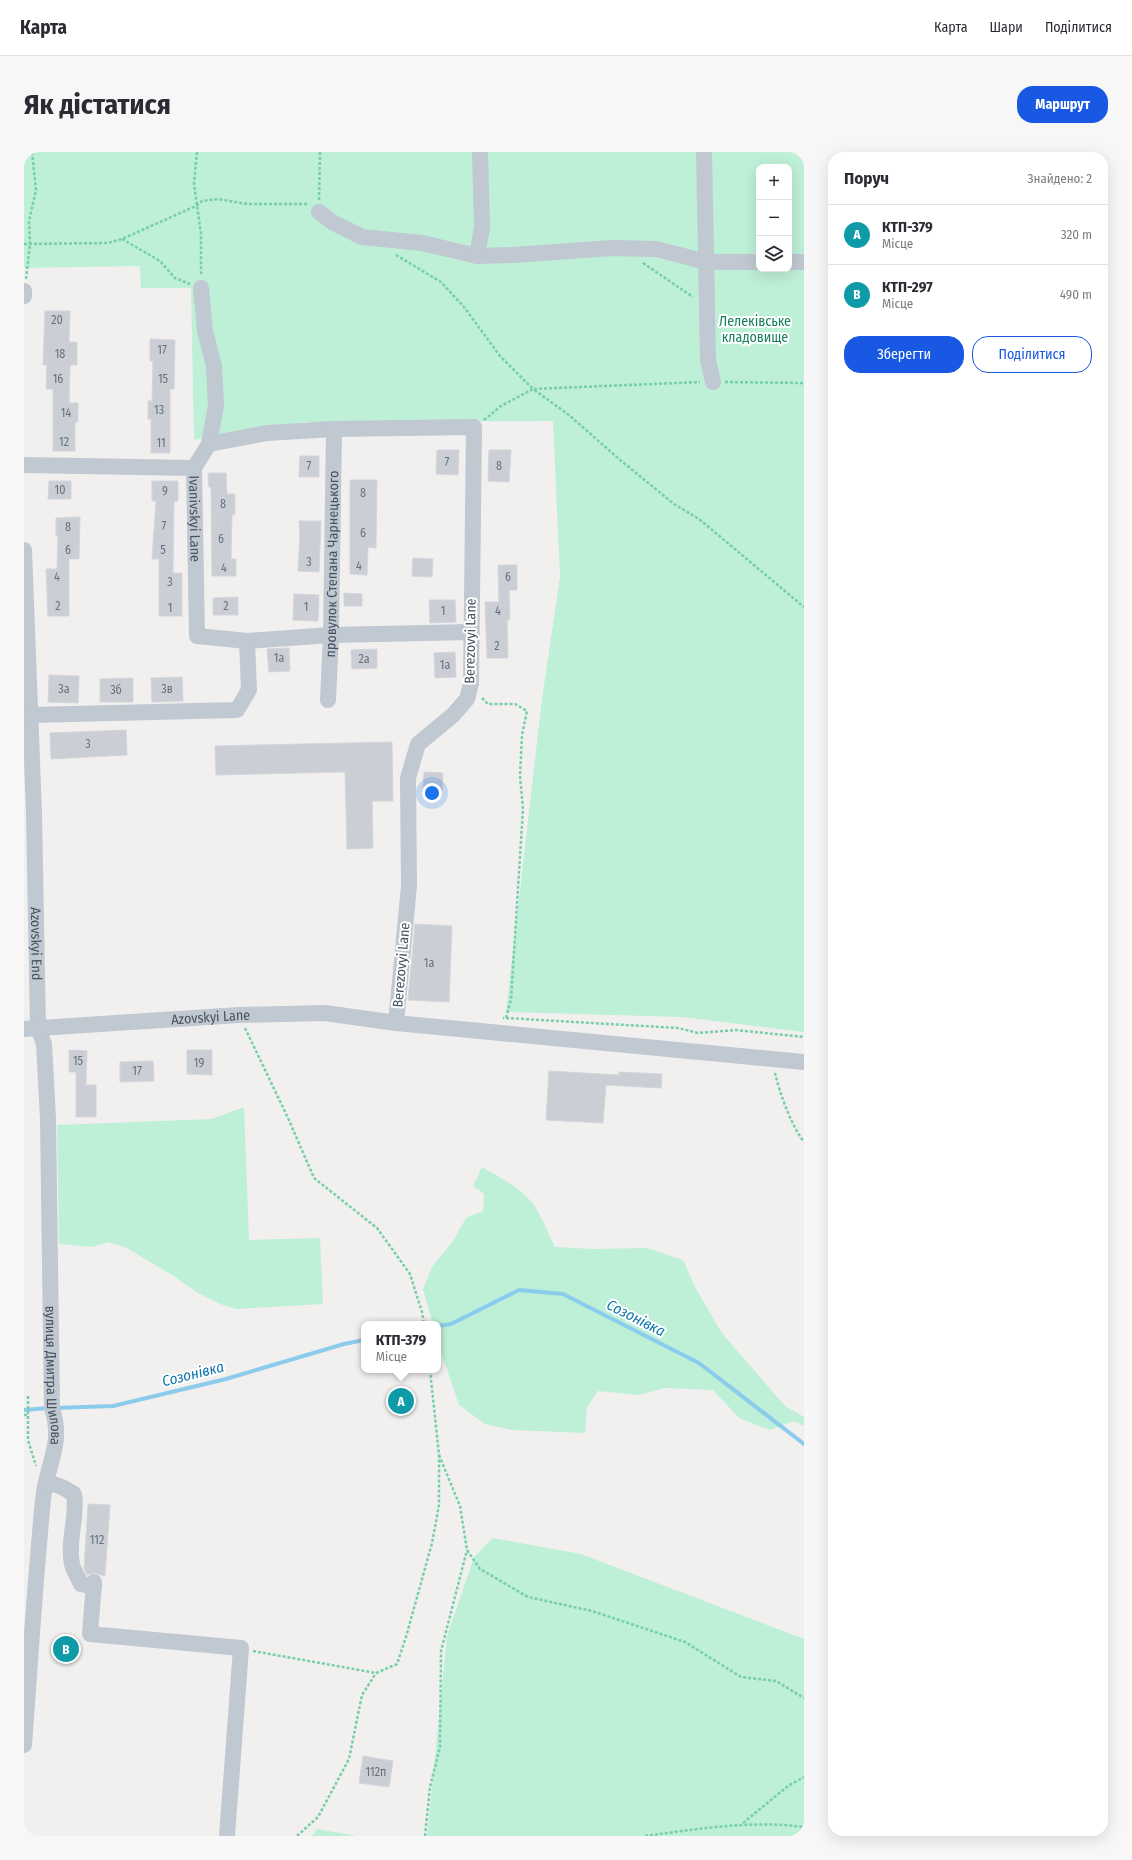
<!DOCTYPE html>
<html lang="uk">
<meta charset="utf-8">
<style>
:root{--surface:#fff;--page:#f7f7f7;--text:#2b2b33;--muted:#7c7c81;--line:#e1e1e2;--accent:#1958e3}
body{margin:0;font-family:"Fira Sans Condensed",sans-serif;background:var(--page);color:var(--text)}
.controls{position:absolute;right:12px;top:12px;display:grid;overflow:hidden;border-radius:8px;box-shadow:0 4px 16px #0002}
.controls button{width:36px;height:36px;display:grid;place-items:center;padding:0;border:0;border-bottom:1px solid var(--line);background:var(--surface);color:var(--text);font:20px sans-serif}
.you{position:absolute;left:408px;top:641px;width:14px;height:14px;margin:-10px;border:3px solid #fff;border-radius:50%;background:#1a73e8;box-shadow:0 0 0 6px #1a73e833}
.badge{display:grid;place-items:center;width:26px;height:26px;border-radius:50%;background:var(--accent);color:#fff;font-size:13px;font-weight:700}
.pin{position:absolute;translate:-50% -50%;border:2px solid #fff;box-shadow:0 1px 4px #0006}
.popup{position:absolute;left:337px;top:1169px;width:80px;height:52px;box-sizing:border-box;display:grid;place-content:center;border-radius:8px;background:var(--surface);filter:drop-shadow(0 1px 3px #0005);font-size:13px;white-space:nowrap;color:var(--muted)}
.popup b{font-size:15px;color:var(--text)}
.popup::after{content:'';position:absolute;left:50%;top:100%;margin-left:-8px;border:8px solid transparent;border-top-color:var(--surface)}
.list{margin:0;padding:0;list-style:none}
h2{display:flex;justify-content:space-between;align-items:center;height:52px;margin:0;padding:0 16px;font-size:17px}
h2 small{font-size:13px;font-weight:400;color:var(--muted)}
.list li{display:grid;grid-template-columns:26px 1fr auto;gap:12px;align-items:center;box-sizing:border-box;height:60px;padding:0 16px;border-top:1px solid var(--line)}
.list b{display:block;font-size:15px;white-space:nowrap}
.list p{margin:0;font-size:13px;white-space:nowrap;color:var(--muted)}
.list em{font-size:13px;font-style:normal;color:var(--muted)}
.actions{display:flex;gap:8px;padding:12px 16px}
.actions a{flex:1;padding:9px 0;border:1px solid var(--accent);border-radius:16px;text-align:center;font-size:14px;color:var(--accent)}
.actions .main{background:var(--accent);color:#fff}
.icon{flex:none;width:22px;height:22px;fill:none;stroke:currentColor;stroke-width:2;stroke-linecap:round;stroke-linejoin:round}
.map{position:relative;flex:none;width:780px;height:1684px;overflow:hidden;border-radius:16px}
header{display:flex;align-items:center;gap:24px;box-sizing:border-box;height:56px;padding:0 20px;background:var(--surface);border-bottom:1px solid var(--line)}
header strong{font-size:19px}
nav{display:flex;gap:22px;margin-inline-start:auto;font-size:14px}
.intro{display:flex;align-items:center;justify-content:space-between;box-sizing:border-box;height:96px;padding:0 24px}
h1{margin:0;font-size:28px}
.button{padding:10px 18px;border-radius:16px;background:var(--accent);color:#fff;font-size:14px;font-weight:700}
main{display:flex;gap:24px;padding:0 24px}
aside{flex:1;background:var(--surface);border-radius:16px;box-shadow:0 4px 16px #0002}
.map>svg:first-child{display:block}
</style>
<header>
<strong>Карта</strong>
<nav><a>Карта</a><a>Шари</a><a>Поділитися</a></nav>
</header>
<div class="intro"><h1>Як дістатися</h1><a class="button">Маршрут</a></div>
<main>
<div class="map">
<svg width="780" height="1684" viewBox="0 0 780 1684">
<rect width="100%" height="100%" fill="#f2f0ef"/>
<g fill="#beefd7" fill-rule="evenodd">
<path d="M0 0H780V880L657 865 482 860 518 547 536 425 529 269 281 270 170 288 167 136H117L116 114 0 116ZM735 15H765V117H735Z"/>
<path d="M220 955 225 1088 296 1086 299 1152 212 1157 196 1152 174 1141 148 1123 101 1095 84 1090 68 1095 35 1092 33 973 188 967Z"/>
<path d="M458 1015C473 1024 490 1032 502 1044 516 1057 522 1078 531 1095L569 1097 623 1096 659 1108 671 1135 697 1180 761 1254 780 1265V1274L770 1269 746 1278 715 1266 689 1238 641 1236 615 1243 574 1239 563 1255 561 1281 488 1278 461 1272 435 1253 414 1191V1172H409L399 1137 408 1115 429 1089 442 1066 459 1059 460 1042 449 1034Z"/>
<path d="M469 1386 557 1402 780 1487V1684H403L423 1484 450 1405Z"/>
<path d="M293 1677 333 1684H288Z"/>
</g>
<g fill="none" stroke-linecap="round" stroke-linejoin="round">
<g stroke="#8bccec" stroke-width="4">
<path d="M414 1174 427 1172 495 1138 539 1142 675 1211 780 1292"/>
<path d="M31 1256 89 1254 202 1227 320 1192 340 1188"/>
<path d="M0 1258 24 1256"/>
</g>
</g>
<g fill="#cbced5" stroke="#d3d5db">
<path d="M21 159H46L45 190H53V213H46L45 251H54V270H51V299H29V237H22L23 213H19Z"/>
<path d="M126 187 151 188 150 237H146V301H127V267H124V249H128L129 209H126Z"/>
<path d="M413 298H435L434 323 412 322Z"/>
<path d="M465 298H487L485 330 464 329Z"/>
<path d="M276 304H295V325H275Z"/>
<path d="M184 321H202L203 342H211V362L208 363 207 407H212V424H188L187 335H185Z"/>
<path d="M326 328H353L352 396 344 395 343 423 326 422Z"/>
<path d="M25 329H47V347H24Z"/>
<path d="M128 329H154V349H150L149 421H158V464H135V407H128L132 349H128Z"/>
<path d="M56 365 55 407H45V464H24L22 417H33L34 384H32V366Z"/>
<path d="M275 369H297L295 420 274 419 276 383Z"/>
<path d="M389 406 409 407 408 425 388 424Z"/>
<path d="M474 413H493V438H485L486 468H483L484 506H463L461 450H475Z"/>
<path d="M320 441 338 442V454H320Z"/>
<path d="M270 442 295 443 294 469 269 468Z"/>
<path d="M214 445V463H189V446Z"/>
<path d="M405 448H431L432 470 406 471Z"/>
<path d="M265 496 266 519 245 520 243 497Z"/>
<path d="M353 497V516L328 517 327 498Z"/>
<path d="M431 500 432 525 411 526 410 501Z"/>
<path d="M25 523 55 524 54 551 24 550Z"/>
<path d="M158 525 159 549 128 550 127 526Z"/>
<path d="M109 526V550H76V527Z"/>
<path d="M102 578 103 603 27 607 26 581Z"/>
<path d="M368 590 369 649H348L349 696 323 697 321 620 192 623 191 594Z"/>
<path d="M400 620 419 621 418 639 399 638Z"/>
<path d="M391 772 428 774 425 850 384 848Z"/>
<path d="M45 898 63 899 62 933H72V965H52V920H45Z"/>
<path d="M163 898H188V923L163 922Z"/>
<path d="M129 909 130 929 96 930V910Z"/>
<path d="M525 919 595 923V920L638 922 637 936 582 933 579 971 522 968Z"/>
<path d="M64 1352 86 1353 81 1424 70 1421 63 1423 60 1417Z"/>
<path d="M339 1604 369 1609 365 1635 335 1631Z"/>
</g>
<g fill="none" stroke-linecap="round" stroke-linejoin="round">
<g stroke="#76cead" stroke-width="2.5" stroke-dasharray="3 2" stroke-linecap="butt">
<path d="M173 0 170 32 177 82V123"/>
<path d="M295 48 296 0"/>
<path d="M98 87 136 109 151 126 166 132"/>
<path d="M0 92 84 91 98 87 172 54 178 49 194 47 223 52H285"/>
<path d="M372 103 417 130 440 155 476 204 509 237 676 230"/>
<path d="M619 111 669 145"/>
<path d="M2 127 6 92 5 69 12 38 8 0"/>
<path d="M701 230 780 231"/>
<path d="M460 268 477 254 509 237 545 263 595 307 650 352 675 367 780 455"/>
<path d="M458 546 464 552H491L503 559 498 583 496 624 499 657 487 847 482 866H479"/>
<path d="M482 866 654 876 674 881 712 878 780 885"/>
<path d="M221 876 264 966 290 1026 353 1076 386 1122 398 1160 400 1172"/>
<path d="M751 921C756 942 767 973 780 990"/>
<path d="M4 1244V1288L12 1314"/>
<path d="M0 1263H4"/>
<path d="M415 1303 436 1354 443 1398 456 1417 504 1445 568 1459 661 1490 717 1525 752 1529 780 1546"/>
<path d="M229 1499 352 1521 373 1512 382 1485 408 1391 415 1353V1303L406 1218"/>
<path d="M719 1671 764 1634 780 1625"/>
<path d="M273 1684 294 1665 325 1607 338 1543 352 1521"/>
<path d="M401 1684 406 1635 416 1595 417 1499 443 1398"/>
<path d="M621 1684C674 1677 726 1668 780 1675"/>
</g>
<g stroke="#c0c8d1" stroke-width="16">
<path d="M680 0 684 208 689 230"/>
<path d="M295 60 308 70 338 85 398 91 453 104 489 103 588 96 632 97 683 110H735"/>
<path d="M453 104 458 75 456 0"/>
<path d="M765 110H780"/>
<path id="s1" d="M177 136 181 179 190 214 192 254 185 292 170 316 173 484 223 489 307 483 447 480"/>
<path d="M0 144V139"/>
<path d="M185 292 243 281 310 277 450 275 447 532 443 547 429 563 394 592 384 626 385 734 372 871"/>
<path d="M0 313 170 316"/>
<path id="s2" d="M0 398 10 661 14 876 20 892 24 967 28 1256C40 1293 22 1313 19 1348 11 1430 6 1511 0 1593"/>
<path id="s3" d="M304 548 307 483 310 277"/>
<path d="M7 563 213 558 225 538 223 489"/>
<path id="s4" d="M0 877 215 863 301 861 372 871 780 910"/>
<path d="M23 1330 38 1335 50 1342C54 1365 43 1388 48 1412 49 1418 54 1425 57 1432L70 1435"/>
<path d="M70 1430 66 1482 217 1496 203 1684"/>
</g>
</g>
<g text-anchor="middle" stroke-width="4" stroke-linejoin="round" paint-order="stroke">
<g font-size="12" fill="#68707b">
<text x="33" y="172">20</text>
<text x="138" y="202">17</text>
<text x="36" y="206">18</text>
<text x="34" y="231">16</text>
<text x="139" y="231">15</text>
<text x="135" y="262">13</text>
<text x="42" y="265">14</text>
<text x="40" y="294">12</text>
<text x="137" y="295">11</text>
<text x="423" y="314">7</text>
<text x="285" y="318">7</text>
<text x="475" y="318">8</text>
<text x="36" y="342">10</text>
<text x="141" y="343">9</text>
<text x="339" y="345">8</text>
<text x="199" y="356">8</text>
<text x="140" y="378">7</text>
<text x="44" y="379">8</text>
<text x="339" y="385">6</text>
<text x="197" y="391">6</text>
<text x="44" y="402">6</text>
<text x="139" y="402">5</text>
<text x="285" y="414">3</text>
<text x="335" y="418">4</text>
<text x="200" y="420">4</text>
<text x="33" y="429">4</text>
<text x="484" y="429">6</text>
<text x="146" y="434">3</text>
<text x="34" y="458">2</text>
<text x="202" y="458">2</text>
<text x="282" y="459">1</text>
<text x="146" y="460">1</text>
<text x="419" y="463">1</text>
<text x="474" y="463">4</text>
<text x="473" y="498">2</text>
<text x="255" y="510">1а</text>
<text x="340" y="511">2а</text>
<text x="421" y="517">1а</text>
<text x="40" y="541">3а</text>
<text x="143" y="541">3в</text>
<text x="92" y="542">3б</text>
<text x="64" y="596">3</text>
<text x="405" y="815">1а</text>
<text x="54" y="913">15</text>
<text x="175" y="915">19</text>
<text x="113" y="923">17</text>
<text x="73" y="1392">112</text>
<text x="352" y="1624">112п</text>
</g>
<g font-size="14" fill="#178058" stroke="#fff">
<text x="731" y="174">Лелеківське<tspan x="731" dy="16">кладовище</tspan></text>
</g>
<g font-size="14" fill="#47505d" stroke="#fff">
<text dy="5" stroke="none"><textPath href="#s1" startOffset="237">Ivanivskyi Lane</textPath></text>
<text dy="5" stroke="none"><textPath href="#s3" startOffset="136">провулок Степана Чарнецького</textPath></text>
<text transform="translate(446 489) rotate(-89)" y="5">Berezovyi Lane</text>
<text dy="5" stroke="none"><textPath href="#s2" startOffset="394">Azovskyi End</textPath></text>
<text transform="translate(377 813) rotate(-85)" y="5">Berezovyi Lane</text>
<text dy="5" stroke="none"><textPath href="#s4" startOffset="187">Azovskyi Lane</textPath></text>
<text dy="5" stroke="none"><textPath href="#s2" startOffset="827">вулиця Дмитра Шилова</textPath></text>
</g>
<g font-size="15" font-style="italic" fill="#0c76ac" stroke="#fff">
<text transform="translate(612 1166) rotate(27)" y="5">Созонівка</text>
<text transform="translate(169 1222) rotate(-14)" y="5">Созонівка</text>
</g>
</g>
</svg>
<div class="controls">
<button>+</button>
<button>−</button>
<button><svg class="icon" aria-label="layers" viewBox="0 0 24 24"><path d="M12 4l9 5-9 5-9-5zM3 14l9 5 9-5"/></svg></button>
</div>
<div class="you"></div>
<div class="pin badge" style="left:377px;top:1249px;background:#0f9aa8">A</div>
<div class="popup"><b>КТП-379</b>Місце</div>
<div class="pin badge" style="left:42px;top:1497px;background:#0f9aa8">B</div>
</div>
<aside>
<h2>Поруч<small>Знайдено: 2</small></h2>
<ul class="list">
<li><span class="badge" style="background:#0f9aa8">A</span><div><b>КТП-379</b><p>Місце</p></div><em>320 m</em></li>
<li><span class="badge" style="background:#0f9aa8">B</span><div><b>КТП-297</b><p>Місце</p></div><em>490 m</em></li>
</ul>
<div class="actions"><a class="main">Зберегти</a><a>Поділитися</a></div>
</aside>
</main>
